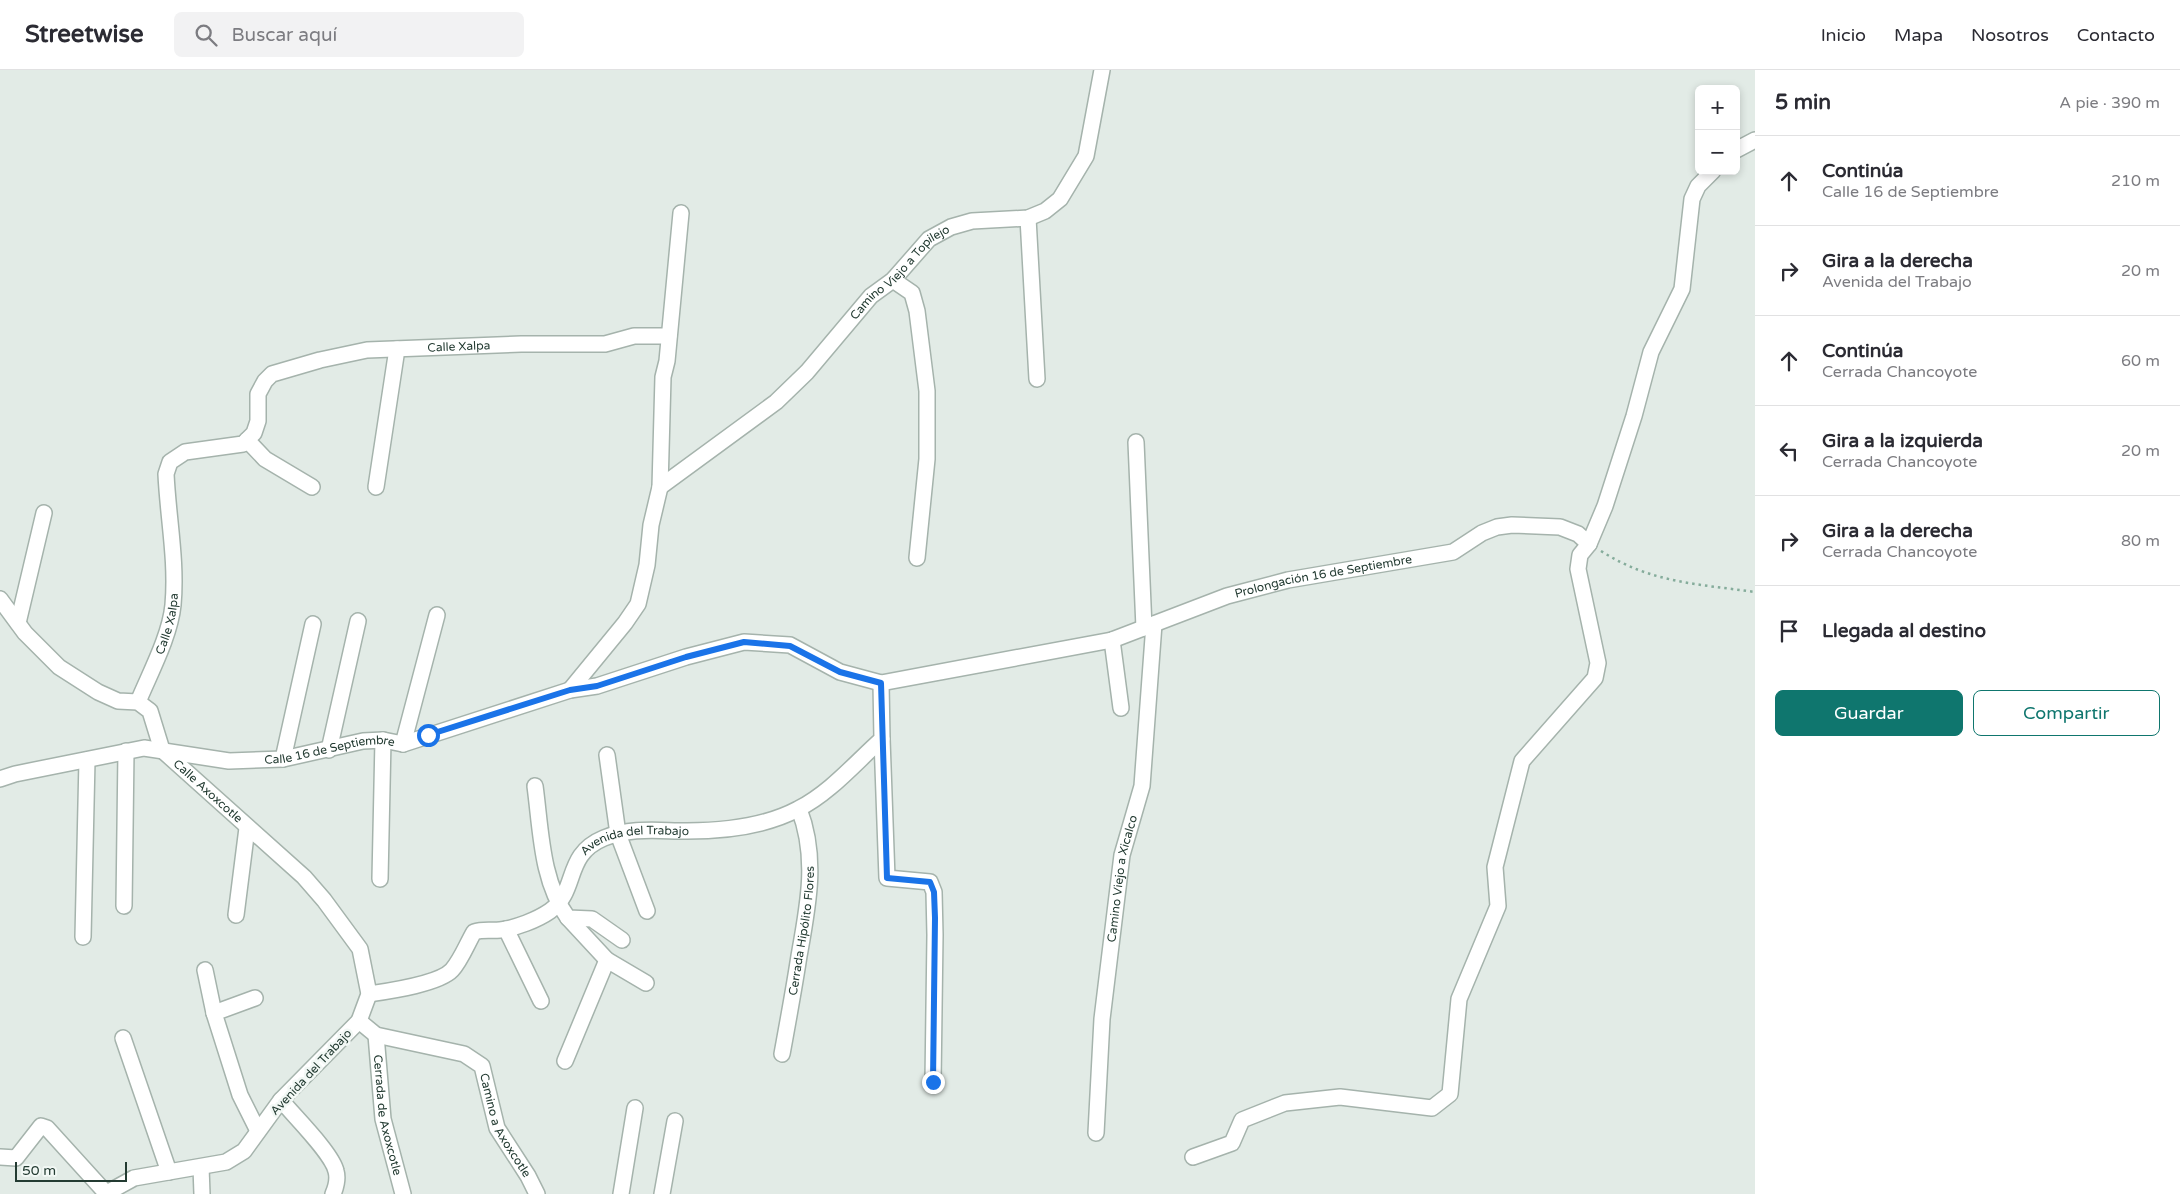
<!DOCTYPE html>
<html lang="es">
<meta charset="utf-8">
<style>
:root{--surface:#fff;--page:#f2f2f3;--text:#2b2b33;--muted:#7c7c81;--line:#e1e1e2;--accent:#0f766e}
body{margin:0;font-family:"Varela Round",sans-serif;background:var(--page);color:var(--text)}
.controls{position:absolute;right:15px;top:15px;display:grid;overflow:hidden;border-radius:8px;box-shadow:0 2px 8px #0003}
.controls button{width:45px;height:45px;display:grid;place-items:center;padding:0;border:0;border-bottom:1px solid var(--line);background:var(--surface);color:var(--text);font:25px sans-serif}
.scale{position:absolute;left:15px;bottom:12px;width:112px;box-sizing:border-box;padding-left:5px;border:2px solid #233b32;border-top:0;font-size:14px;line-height:18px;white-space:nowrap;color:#233b32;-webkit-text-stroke:4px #f2f8f5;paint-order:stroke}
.stop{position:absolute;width:15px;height:15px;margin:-11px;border:4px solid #1a73e8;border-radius:50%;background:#fff}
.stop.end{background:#1a73e8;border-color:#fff;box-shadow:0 1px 5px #0008}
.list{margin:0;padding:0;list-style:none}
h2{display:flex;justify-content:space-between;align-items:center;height:65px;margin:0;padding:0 20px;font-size:21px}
h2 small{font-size:16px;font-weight:400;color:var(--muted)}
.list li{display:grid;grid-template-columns:32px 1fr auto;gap:15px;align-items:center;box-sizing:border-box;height:90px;padding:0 20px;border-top:1px solid var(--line)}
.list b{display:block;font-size:19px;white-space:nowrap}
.list p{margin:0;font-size:16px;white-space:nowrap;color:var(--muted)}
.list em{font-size:16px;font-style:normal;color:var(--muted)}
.actions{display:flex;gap:10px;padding:15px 20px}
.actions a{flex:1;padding:11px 0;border:1px solid var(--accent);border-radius:8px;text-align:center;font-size:18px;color:var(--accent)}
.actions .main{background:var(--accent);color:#fff}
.icon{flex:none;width:28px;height:28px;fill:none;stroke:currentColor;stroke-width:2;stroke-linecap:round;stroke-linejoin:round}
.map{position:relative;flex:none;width:1755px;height:1124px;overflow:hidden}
header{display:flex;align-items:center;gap:30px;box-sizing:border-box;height:70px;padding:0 25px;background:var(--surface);border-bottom:1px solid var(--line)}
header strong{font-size:24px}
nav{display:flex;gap:28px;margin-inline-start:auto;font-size:18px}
.search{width:350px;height:45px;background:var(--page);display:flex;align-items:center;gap:12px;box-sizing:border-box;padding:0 18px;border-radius:8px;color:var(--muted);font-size:19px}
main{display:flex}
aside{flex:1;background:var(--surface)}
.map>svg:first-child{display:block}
</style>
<header>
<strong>Streetwise</strong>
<div class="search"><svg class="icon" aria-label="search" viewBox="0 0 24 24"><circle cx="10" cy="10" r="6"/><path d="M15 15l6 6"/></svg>Buscar aquí</div>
<nav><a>Inicio</a><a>Mapa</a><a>Nosotros</a><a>Contacto</a></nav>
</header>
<main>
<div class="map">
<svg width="1755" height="1124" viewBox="0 0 1755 1124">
<rect width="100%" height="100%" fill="#e2ebe6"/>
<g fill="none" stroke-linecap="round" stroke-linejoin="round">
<defs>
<g id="street">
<path d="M1736 80 1755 70"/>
<path d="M1028 148 1037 309"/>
<path d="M893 210 912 223 917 241 927 321V389L917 488"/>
<path d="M247 370 265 389 312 417"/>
<path d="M1136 372 1144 558"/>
<path d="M376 417 397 279"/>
<path id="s1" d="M660 417 776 332 807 302 871 226 893 210 929 169 951 157 972 151 1028 148 1045 141 1060 129 1086 86 1102 0"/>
<path id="s2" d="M0 529 25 563 59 597 98 622 118 631 138 632 150 641 162 680 304 807 324 830 360 879 369 924 359 951 281 1030 244 1081 226 1092 134 1108 105 1124"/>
<path d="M18 553 44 443"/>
<path d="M1112 570 1121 638"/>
<path d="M570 620 625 553 638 534 647 495 651 455 660 417 663 307 667 291 681 143"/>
<path id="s3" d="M138 632C150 603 170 566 173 535 177 491 168 448 166 404L170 392 185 382 243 374 254 363 258 351V324L265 311 272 304 320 290 367 280 521 274H605L634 266H669"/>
<path d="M882 669 887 808 930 812 934 822 935 865 933 1012"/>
<path d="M403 674 437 545"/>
<path d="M329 680 358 551"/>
<path d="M607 685 618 764 647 841"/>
<path d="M283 689 313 554"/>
<path id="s4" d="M0 709 15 704 144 678 229 691 283 689 363 671 383 670 403 674 570 620 597 616 686 587 744 572 790 575 840 602 881 613 1112 570 1227 526 1288 510 1453 482 1482 463 1497 457 1512 455 1560 457 1578 464 1589 474"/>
<path d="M535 716C541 760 541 811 568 848L592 849 622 870"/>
<path d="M380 809 383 670"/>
<path d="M124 836 126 681"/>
<path d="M236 845 247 758"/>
<path d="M568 848 607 890"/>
<path d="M506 859 541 931"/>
<path d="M83 867 87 690"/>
<path d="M205 900 214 943"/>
<path id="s5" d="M369 924C389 921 439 914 452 900 461 890 467 874 474 862 483 859 491 861 500 860 516 858 537 850 550 841 579 820 563 785 604 768 632 757 658 761 687 761 723 761 766 756 798 739 830 723 856 692 882 669L881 613"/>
<path d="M255 928 214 943 240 1025 258 1061"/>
<path id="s6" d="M359 951 376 965 464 984 482 996 497 1058 528 1106 537 1124"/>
<path id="s7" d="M376 965 383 1049 403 1124"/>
<path d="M123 968 169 1102"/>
<path id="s8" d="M782 984C788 951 794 919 799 886 808 836 818 787 799 739"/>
<path d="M565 991 607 890 646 913"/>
<path d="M281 1030C294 1046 332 1083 336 1101 338 1108 336 1117 333 1124"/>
<path id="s9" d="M1096 1063 1102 949 1122 785 1142 716 1154 554"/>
<path d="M0 1087 16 1088 41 1056 47 1058 106 1123"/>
<path d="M1193 1087 1232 1073 1242 1050 1285 1033 1340 1027 1432 1038 1450 1024 1459 929 1498 836 1495 797 1522 691 1595 608 1598 593 1578 499 1580 485 1589 474 1605 436 1634 346 1651 282 1682 219 1692 129 1698 116 1713 101"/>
<path d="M201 1097 202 1124"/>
<path d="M621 1124 635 1038"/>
<path d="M662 1124 675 1051"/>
</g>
</defs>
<use href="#street" stroke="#a5b3ac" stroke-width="18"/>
<path stroke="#85ac9b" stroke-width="2.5" stroke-dasharray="2.5 4" stroke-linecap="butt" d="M1601 481C1651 513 1698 514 1755 522"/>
<use href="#street" stroke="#fff" stroke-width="15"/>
</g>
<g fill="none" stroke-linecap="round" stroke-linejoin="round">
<path stroke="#1a73e8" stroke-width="6" d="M428 665 570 620 597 616 686 587 744 572 790 576 840 602 881 613 887 808 930 812 934 822 935 848 933 1012"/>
</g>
<g text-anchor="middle" stroke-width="5" stroke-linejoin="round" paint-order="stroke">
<g font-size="12" fill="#233b32" stroke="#f2f8f5">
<text dy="4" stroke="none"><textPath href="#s1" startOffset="324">Camino Viejo a Topilejo</textPath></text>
<text dy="4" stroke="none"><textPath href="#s3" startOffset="594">Calle Xalpa</textPath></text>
<text dy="4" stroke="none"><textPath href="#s4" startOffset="1368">Prolongación 16 de Septiembre</textPath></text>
<text dy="4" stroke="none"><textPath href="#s3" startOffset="84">Calle Xalpa</textPath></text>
<text dy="4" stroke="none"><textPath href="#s4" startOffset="335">Calle 16 de Septiembre</textPath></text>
<text dy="4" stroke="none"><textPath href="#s2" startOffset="296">Calle Axoxcotle</textPath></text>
<text dy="4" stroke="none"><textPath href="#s5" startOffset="335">Avenida del Trabajo</textPath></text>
<text dy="4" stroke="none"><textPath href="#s9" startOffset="256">Camino Viejo a Xicalco</textPath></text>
<text dy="4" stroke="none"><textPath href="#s8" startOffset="125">Cerrada Hipólito Flores</textPath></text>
<text transform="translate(311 1002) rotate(-47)" y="4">Avenida del Trabajo</text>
<text dy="4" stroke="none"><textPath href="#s7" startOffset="81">Cerrada de Axoxcotle</textPath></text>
<text dy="4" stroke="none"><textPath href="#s6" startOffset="198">Camino a Axoxcotle</textPath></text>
</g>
</g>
</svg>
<div class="controls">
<button>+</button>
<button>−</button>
</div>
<div class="scale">50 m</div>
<div class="stop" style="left:428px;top:665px"></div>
<div class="stop end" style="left:933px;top:1012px"></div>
</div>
<aside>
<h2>5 min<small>A pie · 390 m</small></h2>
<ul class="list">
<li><svg class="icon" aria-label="ahead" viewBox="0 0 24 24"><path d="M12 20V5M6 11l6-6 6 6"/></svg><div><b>Continúa</b><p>Calle 16 de Septiembre</p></div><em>210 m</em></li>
<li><svg class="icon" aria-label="right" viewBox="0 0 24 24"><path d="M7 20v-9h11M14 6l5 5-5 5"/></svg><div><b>Gira a la derecha</b><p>Avenida del Trabajo</p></div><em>20 m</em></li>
<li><svg class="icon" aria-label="ahead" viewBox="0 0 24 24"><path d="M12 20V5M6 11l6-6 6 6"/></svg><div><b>Continúa</b><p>Cerrada Chancoyote</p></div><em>60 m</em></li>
<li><svg class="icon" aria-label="left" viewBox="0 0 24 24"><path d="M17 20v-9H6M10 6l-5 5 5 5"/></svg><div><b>Gira a la izquierda</b><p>Cerrada Chancoyote</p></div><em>20 m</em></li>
<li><svg class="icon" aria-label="right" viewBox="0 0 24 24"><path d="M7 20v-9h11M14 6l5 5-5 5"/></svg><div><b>Gira a la derecha</b><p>Cerrada Chancoyote</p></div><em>80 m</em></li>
<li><svg class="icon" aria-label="arrive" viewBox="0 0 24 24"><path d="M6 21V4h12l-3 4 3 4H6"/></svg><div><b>Llegada al destino</b></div></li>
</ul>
<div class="actions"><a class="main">Guardar</a><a>Compartir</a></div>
</aside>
</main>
